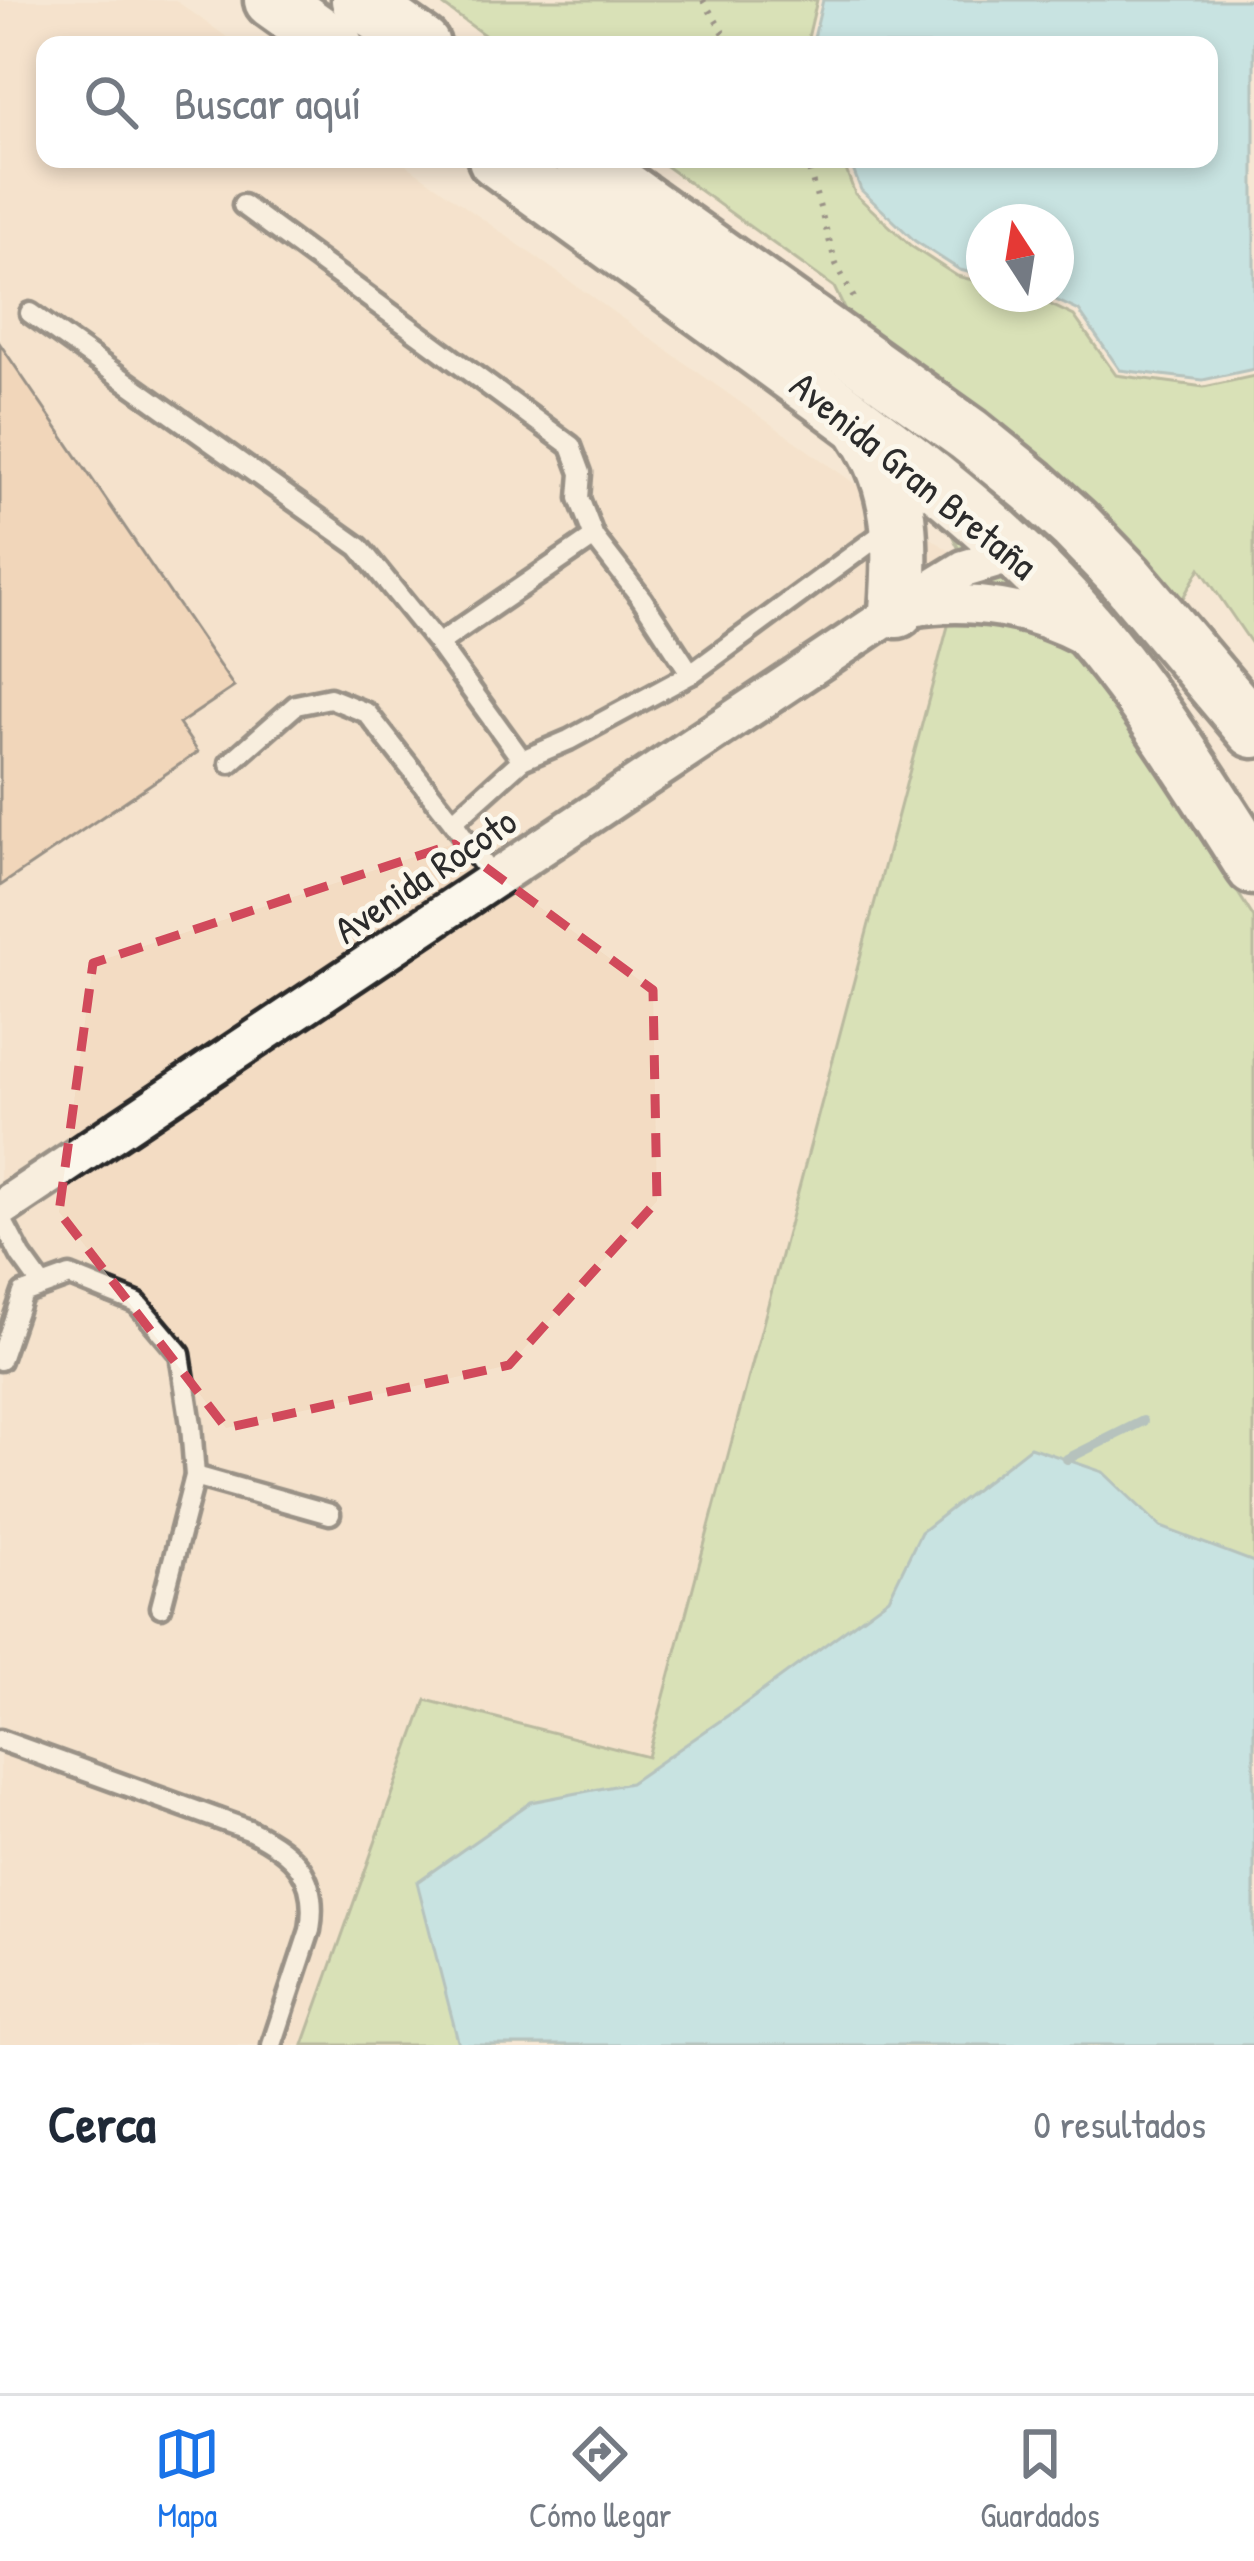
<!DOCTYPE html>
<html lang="es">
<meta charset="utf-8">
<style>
:root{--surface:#fff;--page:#f2f2f3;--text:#1f2937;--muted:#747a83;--line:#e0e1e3;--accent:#1a73e8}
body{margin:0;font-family:"Patrick Hand",sans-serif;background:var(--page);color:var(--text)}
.compass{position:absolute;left:966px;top:204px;width:108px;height:108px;border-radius:50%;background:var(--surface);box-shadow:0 6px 18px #0003;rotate:348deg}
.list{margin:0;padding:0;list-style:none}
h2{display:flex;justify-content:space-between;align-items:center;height:156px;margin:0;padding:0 48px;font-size:51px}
h2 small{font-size:39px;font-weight:400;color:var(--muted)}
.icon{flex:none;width:66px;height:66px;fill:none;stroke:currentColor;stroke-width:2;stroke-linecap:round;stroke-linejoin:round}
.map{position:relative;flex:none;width:1254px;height:2045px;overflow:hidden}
.search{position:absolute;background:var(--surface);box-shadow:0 6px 18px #0003;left:36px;right:36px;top:36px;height:132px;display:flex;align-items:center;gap:30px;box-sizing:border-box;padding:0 42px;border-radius:24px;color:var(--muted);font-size:45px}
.sheet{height:348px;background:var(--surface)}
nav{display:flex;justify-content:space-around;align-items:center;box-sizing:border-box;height:168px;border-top:3px solid var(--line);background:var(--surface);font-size:33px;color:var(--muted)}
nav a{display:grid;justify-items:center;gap:6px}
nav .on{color:var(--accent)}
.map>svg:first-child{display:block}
</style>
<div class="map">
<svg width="1254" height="2045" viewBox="0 0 1254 2045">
<rect width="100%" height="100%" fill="#f6e7d4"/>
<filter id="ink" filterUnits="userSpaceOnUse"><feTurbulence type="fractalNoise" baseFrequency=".00833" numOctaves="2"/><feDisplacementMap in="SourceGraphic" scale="24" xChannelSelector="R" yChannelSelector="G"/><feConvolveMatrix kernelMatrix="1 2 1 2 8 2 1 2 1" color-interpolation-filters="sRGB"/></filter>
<g filter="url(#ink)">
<path fill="#f3dcc3" d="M0 0H175L238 45H45V159H398L965 562 648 1758 426 1700 303 2045H0Z"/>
<g fill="#b5da95" stroke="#708260" stroke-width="3">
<path d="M436 0H817L808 38 809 45H498Z"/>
<path d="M656 159H842L855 194 911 246 957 276 984 283V294H1028L1074 316 1116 375 1204 387 1254 376V647L1200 568 1120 708 1254 918V2045H303L426 1700 648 1757 965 562 834 287Z"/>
</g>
<g fill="#91ddf1" stroke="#6896a2" stroke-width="3">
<path d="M823 0H1254V369L1203 380 1120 370 1079 311 1043 294H1056V222H984V276L960 270 915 241 861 190 849 159H1209V45H816L814 38Z"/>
<path d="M1030 1447 1103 1472 1161 1527 1254 1562V2045H459L417 1882 531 1802 630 1783 743 1705 889 1598 921 1532Z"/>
</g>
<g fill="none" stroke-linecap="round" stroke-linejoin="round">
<path stroke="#6896a2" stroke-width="10" d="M1067 1459 1143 1421"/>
</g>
<path fill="#ecc29c" stroke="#2b2b2b" stroke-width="3" d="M0 344 234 687 179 724 198 752 0 886Z"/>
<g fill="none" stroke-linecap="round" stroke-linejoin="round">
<defs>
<g id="service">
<path d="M243 205 571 446 581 473 579 498 594 537 642 599 691 674"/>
<path d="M30 313 359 547 438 644 522 760"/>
<path d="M438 644 594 537"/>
<path d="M230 763 296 705 330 698 367 713 453 822 494 880"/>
<path d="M453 822 522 760 569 740 691 674 890 528"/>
<path d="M0 1216 21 1256 42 1285"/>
<path d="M0 1360 23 1293 70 1276 137 1303 180 1354 191 1425 195 1476 161 1607"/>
<path d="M195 1476 330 1514"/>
<path d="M0 1740 249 1830C295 1853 319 1876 310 1930L272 2045"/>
</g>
<g id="minor">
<path d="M912 608C970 597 1033 609 1085 637"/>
<path d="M0 1209 897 610 964 569 1017 553"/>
</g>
<g id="primary">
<path d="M272 0 335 45"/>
<path d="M359 0 422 45"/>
<path d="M496 159C587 224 678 291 769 357 867 429 967 499 1051 587 1131 671 1192 769 1254 867"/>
<path d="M582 159 969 435 1032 486 1075 525 1126 578 1254 730"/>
<path d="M865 431C903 487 902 546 897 610"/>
</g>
</defs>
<use href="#service" stroke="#2b2b2b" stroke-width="27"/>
<use href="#minor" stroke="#2b2b2b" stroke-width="45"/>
<use href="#primary" stroke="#2b2b2b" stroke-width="63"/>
<g stroke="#2b2b2b" stroke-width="6" stroke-dasharray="3 9" stroke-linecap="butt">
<path d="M703 0 731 45"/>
<path d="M806 159 836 264 856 302"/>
</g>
<use href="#service" stroke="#fbf7ec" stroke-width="18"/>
<use href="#minor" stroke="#fbf7ec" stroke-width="36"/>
<use href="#primary" stroke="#fbf7ec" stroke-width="54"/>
</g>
</g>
<path d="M0 0H1254V2045H0ZM454 844 653 990 657 1201 509 1365 226 1428 59 1212 93 963Z" fill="#f6e7d4" fill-opacity=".55" fill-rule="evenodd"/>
<path fill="none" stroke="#d1495b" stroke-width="9" stroke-dasharray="24 15" stroke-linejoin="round" d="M454 844 653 990 657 1201 509 1365 226 1428 59 1212 93 963Z"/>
<g text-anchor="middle" stroke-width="10" stroke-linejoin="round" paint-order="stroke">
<g font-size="39" fill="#2b2b2b" stroke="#fbf7ec">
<text transform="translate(914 475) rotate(39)" y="14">Avenida Gran Bretaña</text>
<text transform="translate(425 875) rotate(-34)" y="14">Avenida Rocoto</text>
</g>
</g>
</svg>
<svg class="compass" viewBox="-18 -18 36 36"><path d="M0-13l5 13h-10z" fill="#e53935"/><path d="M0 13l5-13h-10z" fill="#747a83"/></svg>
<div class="search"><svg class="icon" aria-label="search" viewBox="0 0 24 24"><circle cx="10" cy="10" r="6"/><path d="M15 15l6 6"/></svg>Buscar aquí</div>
</div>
<section class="sheet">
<h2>Cerca<small>0 resultados</small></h2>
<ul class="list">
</ul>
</section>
<nav>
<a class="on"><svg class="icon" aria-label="map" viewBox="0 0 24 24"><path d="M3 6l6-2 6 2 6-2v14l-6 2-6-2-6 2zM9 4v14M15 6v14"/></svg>Mapa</a>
<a><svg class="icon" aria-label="directions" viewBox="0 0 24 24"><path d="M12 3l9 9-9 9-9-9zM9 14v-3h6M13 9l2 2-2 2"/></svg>Cómo llegar</a>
<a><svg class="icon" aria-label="saved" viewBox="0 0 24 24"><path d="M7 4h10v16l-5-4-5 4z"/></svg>Guardados</a>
</nav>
